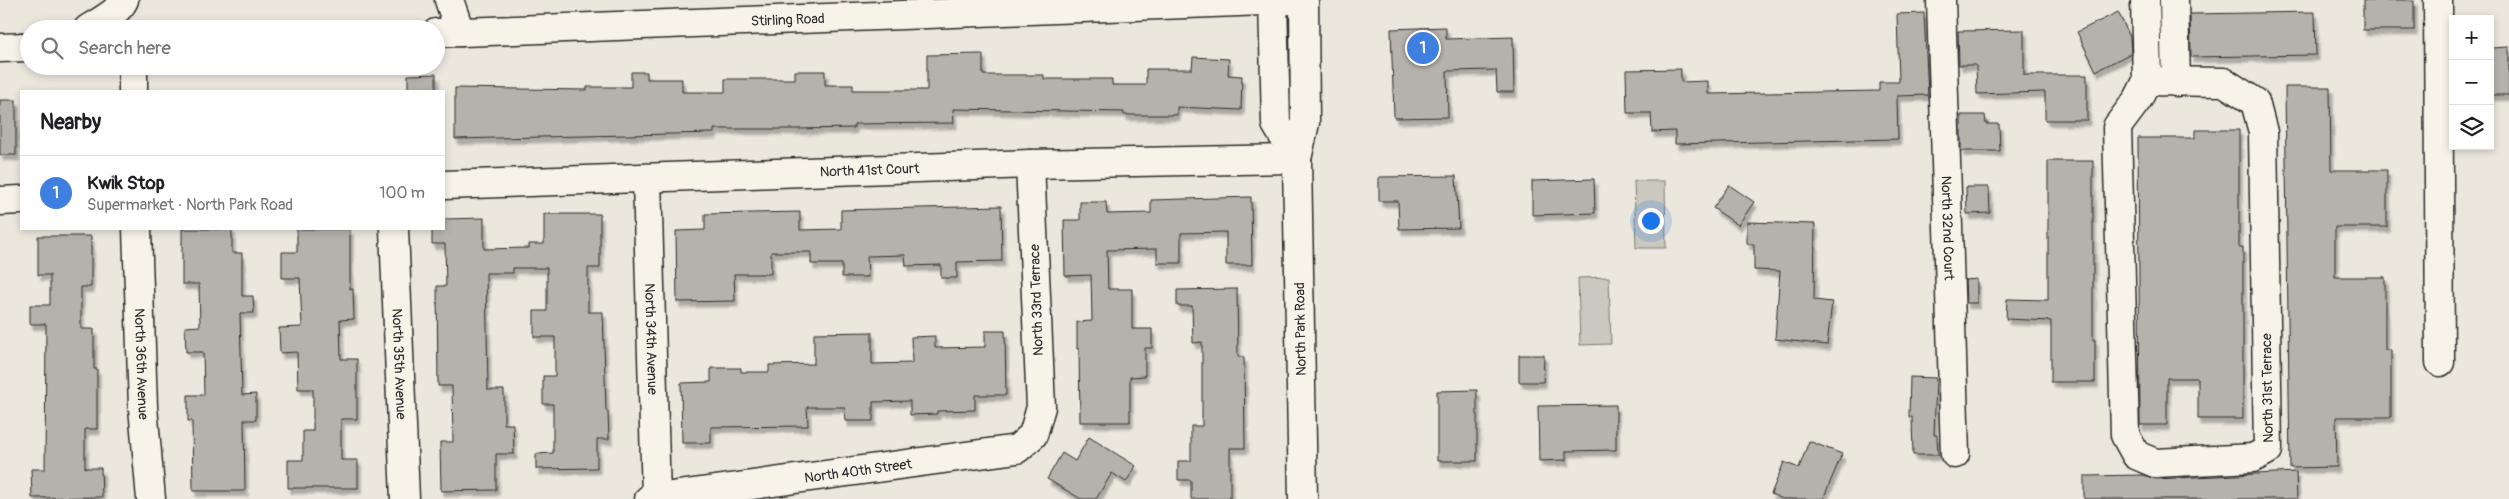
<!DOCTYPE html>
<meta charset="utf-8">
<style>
:root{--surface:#fff;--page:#f6f6f6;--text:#202124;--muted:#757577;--line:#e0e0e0;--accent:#d1495b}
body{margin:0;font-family:Pangolin,sans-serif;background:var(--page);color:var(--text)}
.controls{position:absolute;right:15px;top:15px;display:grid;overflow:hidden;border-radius:0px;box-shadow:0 2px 8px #0003}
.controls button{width:45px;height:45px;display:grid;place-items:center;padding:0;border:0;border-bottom:1px solid var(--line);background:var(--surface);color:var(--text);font:25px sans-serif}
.you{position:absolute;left:1650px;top:220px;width:18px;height:18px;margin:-12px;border:4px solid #fff;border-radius:50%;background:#1a73e8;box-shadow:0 0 0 8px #1a73e833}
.badge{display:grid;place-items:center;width:32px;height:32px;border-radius:50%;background:var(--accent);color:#fff;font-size:16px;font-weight:700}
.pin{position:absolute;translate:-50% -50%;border:2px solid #fff;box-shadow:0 1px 5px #0006}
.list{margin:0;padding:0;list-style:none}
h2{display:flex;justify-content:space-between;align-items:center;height:65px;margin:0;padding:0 20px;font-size:21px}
h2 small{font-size:16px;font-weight:400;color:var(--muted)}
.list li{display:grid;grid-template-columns:32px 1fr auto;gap:15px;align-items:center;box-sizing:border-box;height:75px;padding:0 20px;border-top:1px solid var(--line)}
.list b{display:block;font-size:19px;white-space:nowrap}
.list p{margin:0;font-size:16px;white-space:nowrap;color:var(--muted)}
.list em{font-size:16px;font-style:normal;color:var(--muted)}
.icon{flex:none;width:28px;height:28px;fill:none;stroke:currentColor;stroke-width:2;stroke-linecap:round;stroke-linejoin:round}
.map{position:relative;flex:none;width:2509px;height:499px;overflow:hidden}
.search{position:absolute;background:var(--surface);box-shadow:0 2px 8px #0003;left:20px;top:20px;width:425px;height:55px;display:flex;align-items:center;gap:12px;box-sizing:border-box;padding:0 18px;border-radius:28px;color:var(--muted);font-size:19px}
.panel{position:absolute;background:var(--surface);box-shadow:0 2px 8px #0003;left:20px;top:90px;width:425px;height:140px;border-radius:0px}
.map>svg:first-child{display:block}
</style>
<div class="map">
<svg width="2509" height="499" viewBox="0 0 2509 499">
<defs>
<filter id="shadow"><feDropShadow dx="3" dy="5.5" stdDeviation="1" flood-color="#0004"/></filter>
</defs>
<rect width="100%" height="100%" fill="#ebe7dd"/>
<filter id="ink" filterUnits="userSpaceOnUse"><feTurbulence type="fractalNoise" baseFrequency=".02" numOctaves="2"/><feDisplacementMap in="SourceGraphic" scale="10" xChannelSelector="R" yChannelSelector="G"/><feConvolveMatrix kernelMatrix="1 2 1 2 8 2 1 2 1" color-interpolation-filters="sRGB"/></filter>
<g filter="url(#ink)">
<g fill="#cbc8bf" stroke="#7b7a75">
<path d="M1634 181H1665L1666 248H1636Z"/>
<path d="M1609 277 1611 344 1580 345 1578 278Z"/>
</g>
<g fill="#b5b2ab" stroke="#2b2b2b" filter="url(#shadow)">
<rect x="2363" y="0" width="51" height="30"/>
<path d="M2118 12 2130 37 2131 53 2096 71 2077 32Z"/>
<path d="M2315 12 2316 55 2191 57 2190 14Z"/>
<path d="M1924 13 1928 95 1897 96 1898 139 1675 144V131L1652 132 1651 113H1627L1626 70 1681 69V82L1708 81V94L1879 91V82H1899L1897 14Z"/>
<path d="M1446 27V39L1513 37 1514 92H1497L1496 70 1447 71 1448 117 1394 118 1391 29Z"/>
<path d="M2024 30V75H2087V120H2045V92L1977 94 1976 65H1959L1958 31Z"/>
<path d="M2509 47V95H2490V48Z"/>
<path d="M983 54V75H1044V79H1112V85H1146V69H1192L1193 57 1229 59 1228 75 1242 76 1241 110 1177 107V115H1124V112L953 109 954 123 854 124V128L796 129H714V133L455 139V88L587 90V87H631V72H647V79H682V92H725V79H795V71H825V85H853V90H927V55Z"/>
<path d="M436 74V91H408V75Z"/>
<path d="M2285 87H2330L2331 170H2387V227H2335V277H2385V350H2391V417H2336L2337 467 2290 468Z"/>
<rect x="0" y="100" width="16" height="55"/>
<path d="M1961 115H1985L1986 124H1999L2000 151H1961Z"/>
<path d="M2195 130H2239V247H2243V419H2198V378H2167V425H2140L2138 138H2195Z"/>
<path d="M2048 161H2093V340H2095V382H2051V321L2006 319 2007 299 2048 300Z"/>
<path d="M1456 176 1459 228 1399 229 1398 201H1379V177Z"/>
<path d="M1594 179 1595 213 1532 215V181Z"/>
<path d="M1729 185 1754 202 1738 225 1713 208Z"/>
<path d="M1966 187H1989L1990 213 1967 214Z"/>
<path d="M1251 197 1252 265H1226V232L1181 233V263H1157V249L1107 250 1108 289H1132V329H1152V348H1145V376L1130 377V422H1080L1079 349H1077V322L1092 321 1091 275 1065 276 1064 220H1080V202H1106L1107 214 1151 213V200Z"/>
<path d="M1001 206 1002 261 957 262V278H941V265L906 266 905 255 867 256 868 277H842V264H811V252H771V274H734L735 301 677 302 676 231 705 230V214L800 212V230L841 229V210Z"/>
<path d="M544 214H600V268H588V312H603L606 411H608L609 439H597V468L536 469V454L553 453V404H543V376H555V337H534V311H547V268H513V273H486L488 390H504V424H513L514 454H496V490L441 491 440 442H453L452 386H438L437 286H446L445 244H432V229H444V219L484 218V249L529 248V244H544Z"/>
<path d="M1747 222 1815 224 1814 300 1832 302 1827 345 1775 339 1780 271 1754 270V244H1747Z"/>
<path d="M182 229H232V253H242V296H253L254 313H240L242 395 256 394V420H244L245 491H193L192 421H188V395H204L203 352H186L185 327 200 326 199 284H182Z"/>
<path d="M297 229H350V289H353L354 319 340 320 341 359H357V419H341V460H358V488H288V460H303V431H313V389H298L297 352 280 353 279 328 302 327 300 278H282V252H297Z"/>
<path d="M38 236H91V287H81V329H94V369H97V429H85V468H101L102 497 32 498 31 469H45L46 324H30V305H50V275H38Z"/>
<path d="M1977 279V303H1966L1965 280Z"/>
<path d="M1237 289 1238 357H1244L1245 448H1230V499H1191V480H1178V461H1191V426H1202V342L1193 343 1192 306H1177V290Z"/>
<path d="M985 331H1005L1006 395H975V410L937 411V414L910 415V401L873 402V421H845L844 407H807L808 426 711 427V443H682L681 383 711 382V368H741V372H769V365L814 364V333L872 332V364L912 363 911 337 935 336V348L985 347Z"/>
<path d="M1519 355H1544L1543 382H1519Z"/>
<path d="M1910 377 1936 378 1934 435H1937L1938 455H1913L1912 417H1909Z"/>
<path d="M1477 390V461H1437V391Z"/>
<path d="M1616 405V450L1566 451V460L1539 461 1538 406Z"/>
<path d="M1089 437 1136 466 1126 482 1112 473 1096 499H1081L1047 479 1062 453 1075 461Z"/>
<path d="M1809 441 1842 454 1823 499H1783L1771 494 1784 462 1799 468Z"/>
<path d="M2296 472 2297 499H2084V476L2143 475 2156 479Z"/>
</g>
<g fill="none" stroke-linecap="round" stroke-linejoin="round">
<defs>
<g id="minor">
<path d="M449 0 460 32"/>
<path d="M1273 0 1276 124 1297 159"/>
<path id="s1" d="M1941 0 1955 454"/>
<path d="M2145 0 2147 81 2138 99 2117 127 2125 435 2136 455 2155 463 2253 458 2268 450 2263 132 2255 102 2224 82 2147 81"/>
<path d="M2174 0 2176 82"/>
<path d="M2438 0 2440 362"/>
<path d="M133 66V91"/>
<path id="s2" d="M647 179 656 498"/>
<path id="s3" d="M444 185 1030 164 1297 159"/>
<path d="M0 201 21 200"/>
<path id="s4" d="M137 229 143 407 151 499"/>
<path id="s5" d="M394 229 405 499"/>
<path id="s6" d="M649 499 1017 449 1033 435 1041 407 1030 164"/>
<path d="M1303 499 1297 159 1305 123 1304 0"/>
</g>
<g id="major">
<path d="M88 29C100 21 118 13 124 0"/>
<path id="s7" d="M436 33 1291 0"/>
<path d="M0 48 29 47"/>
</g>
</defs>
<use href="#minor" stroke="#2b2b2b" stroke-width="31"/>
<use href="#major" stroke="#2b2b2b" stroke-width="31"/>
<use href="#minor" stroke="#f7f3e8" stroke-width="28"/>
<use href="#major" stroke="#f7f3e8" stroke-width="28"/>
</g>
</g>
<g text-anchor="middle" stroke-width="4" stroke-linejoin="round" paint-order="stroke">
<g font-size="14" fill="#2b2b2b" stroke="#f7f3e8">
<text dy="5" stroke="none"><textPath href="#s7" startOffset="352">Stirling Road</textPath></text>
<text dy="5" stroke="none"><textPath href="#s3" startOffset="426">North 41st Court</textPath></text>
<text dy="5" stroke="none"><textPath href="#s1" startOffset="228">North 32nd Court</textPath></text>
<text transform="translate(1036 300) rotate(-92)" y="5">North 33rd Terrace</text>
<text transform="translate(1300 329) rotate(-91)" y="5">North Park Road</text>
<text dy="5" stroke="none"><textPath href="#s2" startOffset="160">North 34th Avenue</textPath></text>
<text dy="5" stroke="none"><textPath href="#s4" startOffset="135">North 36th Avenue</textPath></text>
<text dy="5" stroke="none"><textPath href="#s5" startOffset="135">North 35th Avenue</textPath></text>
<text transform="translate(2267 388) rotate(-91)" y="5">North 31st Terrace</text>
<text dy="5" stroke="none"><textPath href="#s6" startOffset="211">North 40th Street</textPath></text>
</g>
</g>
</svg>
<div class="controls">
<button>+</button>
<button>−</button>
<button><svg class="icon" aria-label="layers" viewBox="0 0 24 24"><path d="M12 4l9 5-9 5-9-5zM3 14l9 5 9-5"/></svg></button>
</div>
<div class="you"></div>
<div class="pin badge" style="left:1423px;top:48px;background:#3f7fe0">1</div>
<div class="search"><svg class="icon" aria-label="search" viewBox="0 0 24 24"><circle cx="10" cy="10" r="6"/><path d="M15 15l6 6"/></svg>Search here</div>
<section class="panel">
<h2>Nearby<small></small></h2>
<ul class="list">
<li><span class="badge" style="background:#3f7fe0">1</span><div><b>Kwik Stop</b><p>Supermarket · North Park Road</p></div><em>100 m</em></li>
</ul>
</section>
</div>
